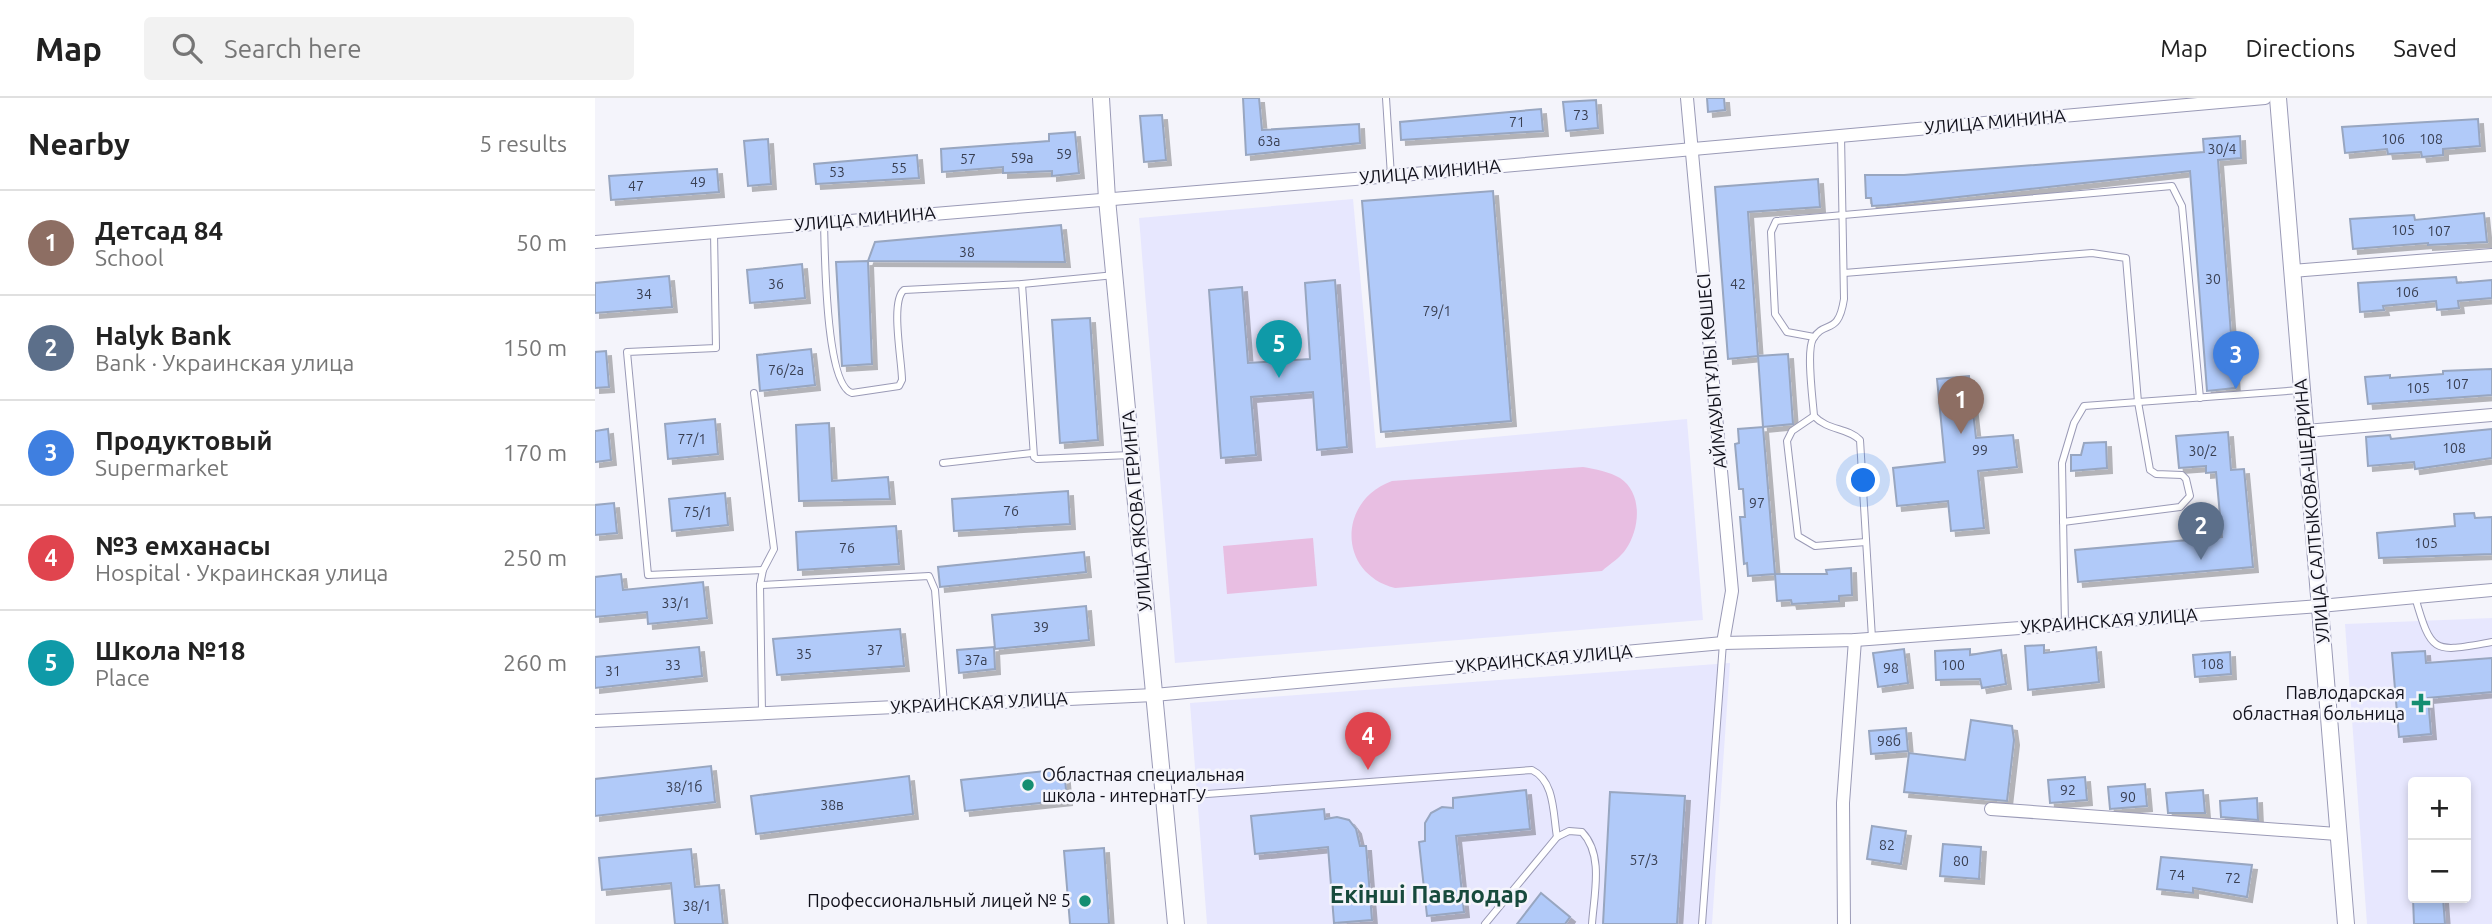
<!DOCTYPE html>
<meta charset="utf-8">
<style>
:root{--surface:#fff;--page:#f2f2f2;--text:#222;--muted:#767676;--line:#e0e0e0;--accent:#b45309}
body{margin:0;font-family:Ubuntu,sans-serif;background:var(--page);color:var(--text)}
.controls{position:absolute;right:21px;bottom:21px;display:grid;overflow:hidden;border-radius:7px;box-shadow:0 4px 10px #0003}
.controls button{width:63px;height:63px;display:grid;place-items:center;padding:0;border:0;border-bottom:2px solid var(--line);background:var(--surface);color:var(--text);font:35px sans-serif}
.you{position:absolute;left:1269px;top:383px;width:24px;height:24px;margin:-18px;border:5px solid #fff;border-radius:50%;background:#1a73e8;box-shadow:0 0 0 10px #1a73e833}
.badge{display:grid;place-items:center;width:46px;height:46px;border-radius:50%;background:var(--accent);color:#fff;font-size:23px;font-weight:700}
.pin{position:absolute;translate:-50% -58px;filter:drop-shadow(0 2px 4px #0008)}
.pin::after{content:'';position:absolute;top:37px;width:24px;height:21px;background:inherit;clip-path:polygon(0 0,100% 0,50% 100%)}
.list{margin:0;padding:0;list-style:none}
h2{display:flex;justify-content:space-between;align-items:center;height:91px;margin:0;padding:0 28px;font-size:30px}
h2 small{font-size:23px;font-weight:400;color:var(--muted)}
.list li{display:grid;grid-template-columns:46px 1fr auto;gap:21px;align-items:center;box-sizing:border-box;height:105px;padding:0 28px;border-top:2px solid var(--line)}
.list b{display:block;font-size:26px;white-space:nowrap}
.list p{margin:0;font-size:23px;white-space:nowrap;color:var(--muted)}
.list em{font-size:23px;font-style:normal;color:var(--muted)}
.icon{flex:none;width:38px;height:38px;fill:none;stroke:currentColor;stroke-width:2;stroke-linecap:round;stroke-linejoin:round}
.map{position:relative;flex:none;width:1897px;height:826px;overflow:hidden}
header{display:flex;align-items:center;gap:42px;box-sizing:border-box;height:98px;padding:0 35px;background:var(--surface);border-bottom:2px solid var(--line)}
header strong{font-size:33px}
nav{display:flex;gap:38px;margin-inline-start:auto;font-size:24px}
.search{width:490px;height:63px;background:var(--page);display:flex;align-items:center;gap:18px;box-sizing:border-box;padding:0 24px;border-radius:7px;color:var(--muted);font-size:26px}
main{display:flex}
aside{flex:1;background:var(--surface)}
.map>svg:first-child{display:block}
</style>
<header>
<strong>Map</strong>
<div class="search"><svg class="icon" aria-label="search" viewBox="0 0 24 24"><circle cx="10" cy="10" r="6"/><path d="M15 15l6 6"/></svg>Search here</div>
<nav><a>Map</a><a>Directions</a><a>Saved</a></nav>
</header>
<main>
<aside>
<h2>Nearby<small>5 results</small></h2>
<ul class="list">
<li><span class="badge" style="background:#8d6e63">1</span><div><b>Детсад 84</b><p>School</p></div><em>50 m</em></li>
<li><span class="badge" style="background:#5c6f8a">2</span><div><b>Halyk Bank</b><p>Bank · Украинская улица</p></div><em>150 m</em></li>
<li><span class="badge" style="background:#3f7fe0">3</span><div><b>Продуктовый</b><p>Supermarket</p></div><em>170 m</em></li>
<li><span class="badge" style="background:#e0444e">4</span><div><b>№3 емханасы</b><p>Hospital · Украинская улица</p></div><em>250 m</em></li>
<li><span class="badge" style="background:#0f9aa8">5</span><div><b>Школа №18</b><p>Place</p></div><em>260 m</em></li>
</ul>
</aside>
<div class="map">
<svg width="1897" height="826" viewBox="0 0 1897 826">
<defs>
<filter id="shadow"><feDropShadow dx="5" dy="5" stdDeviation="0" flood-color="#0004"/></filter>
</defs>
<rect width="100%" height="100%" fill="#f4f4fb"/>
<g fill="#e7e7fe" fill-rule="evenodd">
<path d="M758 101 781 350 1092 321 1108 522 580 565 544 120Z"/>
<path d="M1897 520V826H1772L1750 526ZM1818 684H1871V800H1818Z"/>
<path d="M1135 565 1117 826H612L595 605Z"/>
</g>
<g fill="#e8bee2">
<path d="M988 369C1000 371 1015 374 1025 380 1048 395 1045 431 1031 451 1026 459 1015 466 1007 473L800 490C742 475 743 402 797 383Z"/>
<path d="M718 440 722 488 632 496 628 448Z"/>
</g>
<g fill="#b1caf9" stroke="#98a6c0" stroke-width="2" filter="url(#shadow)">
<path d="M648 0H664L667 32 764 26 765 45 651 57Z"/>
<path d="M1112 0H1129L1130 12 1113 14Z"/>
<path d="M1001 2 1003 30 971 33 968 4Z"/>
<path d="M946 11 948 33 806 42 805 24Z"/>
<path d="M567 17 571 62 549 64 545 18Z"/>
<path d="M1883 21 1885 48 1848 51V57L1827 59 1826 54 1793 56 1792 51 1750 55 1747 29Z"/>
<path d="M480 34 484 75 457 78V73L408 75V69L347 74 346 51 454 43V36Z"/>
<path d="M1645 38 1646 60 1623 62 1640 290 1612 293 1595 73 1292 107 1277 108 1276 100H1271L1270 77H1309L1609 54 1608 41Z"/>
<path d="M173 41 176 86 153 88 149 43Z"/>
<path d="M322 57 324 80 221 86 219 66Z"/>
<path d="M122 71 124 94 16 102 14 78Z"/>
<path d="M1223 81 1225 109 1153 114 1163 258 1193 256 1198 326 1168 329 1163 258 1133 261 1120 89Z"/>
<path d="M898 93 916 323 786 334 767 103Z"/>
<path d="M1889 115 1892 144 1833 147V145L1758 151 1755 121 1819 117 1820 122Z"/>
<path d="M466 127 470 164 273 163 280 144Z"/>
<path d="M273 163 277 266 247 268 241 164Z"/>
<path d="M207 166 210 200 155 205 152 172Z"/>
<path d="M74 178 77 209 0 215V185Z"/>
<path d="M1861 179 1862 185 1897 182V200L1863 203 1864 210 1842 212 1841 203 1788 208 1789 212 1765 214 1763 185Z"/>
<path d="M740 182 752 349 722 352 718 294 656 299 661 357 626 360 614 192 647 189 653 265 715 261 710 185Z"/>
<path d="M495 220 503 342 465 345 457 222Z"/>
<path d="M216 251 220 287 165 293 162 257Z"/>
<path d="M11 253 14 289 0 290V254Z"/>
<path d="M1897 271V297L1773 306 1770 279 1795 277V280L1848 276V273Z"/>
<path d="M1374 278 1381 340 1418 337 1422 369 1383 373 1389 430 1356 433 1353 403 1302 408 1298 370 1350 364 1342 281Z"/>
<path d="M120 321 123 356 73 361 70 326Z"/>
<path d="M234 325 237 383 293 379 295 401 204 403 201 327Z"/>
<path d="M1168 329 1180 476 1153 478 1152 465 1149 466 1145 419H1150L1148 391H1144L1140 346 1144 345 1143 331Z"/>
<path d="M13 331 16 362 0 364V333Z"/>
<path d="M1897 331V360L1820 371 1819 364 1773 368 1771 339 1795 337 1796 341Z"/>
<path d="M1633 334 1636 372 1649 371 1658 469 1483 484 1480 452 1627 439 1621 374 1611 375V368L1584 370 1581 338Z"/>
<path d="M1511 344 1512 370 1476 373V357H1486L1489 345Z"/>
<path d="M473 393 475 426 359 433 357 401Z"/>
<path d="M130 395 133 427 77 433 74 401Z"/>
<path d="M19 405 22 435 0 437V407Z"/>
<path d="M1879 415 1880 420 1897 419V456L1784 460 1782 435 1860 428 1859 416Z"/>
<path d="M301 428 304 466 203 472 201 434Z"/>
<path d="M489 454 491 474 345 489 343 469Z"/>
<path d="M1256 470 1257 497 1244 498V503L1197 506 1196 502 1182 503 1180 476H1232L1231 472Z"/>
<path d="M26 476 28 492 108 484 112 520 53 526 52 514 0 519V479Z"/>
<path d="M491 508 494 542 400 551 397 517Z"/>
<path d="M305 531 309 568 182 577 178 541Z"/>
<path d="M1449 547V555L1501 549 1504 584 1433 592 1430 548Z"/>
<path d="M104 549 107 578 0 590V559Z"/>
<path d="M399 549 400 571 364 575 362 552Z"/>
<path d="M1309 551 1313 585 1283 589 1278 555Z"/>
<path d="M1375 551V557L1406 552 1411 586 1387 590 1385 581 1341 582 1340 553Z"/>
<path d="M1830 553 1831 565 1897 560V594L1833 600 1836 636 1804 639 1797 555Z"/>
<path d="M1635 554 1636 576 1600 579 1598 557Z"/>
<path d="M1376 622 1417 628 1419 642 1412 703 1309 694 1314 655 1370 662Z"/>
<path d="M1311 630 1313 653 1276 656 1274 633Z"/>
<path d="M116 668 120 704 0 718V681Z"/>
<path d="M469 671 472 702 370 713 366 682Z"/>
<path d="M314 678 318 716 161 736 156 698Z"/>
<path d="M1490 679 1492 702 1455 705 1453 682Z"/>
<path d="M1550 686 1552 708 1515 711 1513 689Z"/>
<path d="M931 692 935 731 861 738 869 814 832 818 824 744 830 743V725L836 715 847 709 858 710V700Z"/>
<path d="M1608 692 1610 715H1573L1571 695Z"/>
<path d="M1015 694 1090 698 1082 826H1008Z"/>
<path d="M1662 700 1663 722 1626 719 1625 703Z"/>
<path d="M729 711 730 721 742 719 754 722 761 731 765 748H771L777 822 739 825 733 749 660 756 656 718Z"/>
<path d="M1277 728 1311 733 1306 766 1272 761Z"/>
<path d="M1348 746 1386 749 1384 781 1345 778Z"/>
<path d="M509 750 514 826H475L469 753Z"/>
<path d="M96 751 100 789 124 787 128 826H80L76 785 7 792 4 760Z"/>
<path d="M1566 759 1657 767 1652 799 1598 790V795L1562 791Z"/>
<path d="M946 795 975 819 970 826H922Z"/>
<path d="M1818 800H1848L1850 826H1819Z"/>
</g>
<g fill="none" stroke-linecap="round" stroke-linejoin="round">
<defs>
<g id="service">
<path d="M791 0 796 78"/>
<path d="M1246 37 1249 201C1243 239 1230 221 1218 241 1211 253 1218 303 1219 318 1233 333 1252 329 1265 342L1277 540"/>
<path d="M229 125C230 153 230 287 257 295L304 288 307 282C307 263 295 203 309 192L427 186 520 177"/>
<path d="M119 134 121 250 32 254 53 477 168 472 165 487 167 615"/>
<path d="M1249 175 1497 155 1531 160 1543 304 1555 372 1561 376 1587 377 1591 381 1595 398 1585 409 1468 424"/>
<path d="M427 186 439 359 442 361 535 357"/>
<path d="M1219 239 1192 234 1180 216 1176 134 1181 123 1577 88 1587 108 1605 300"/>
<path d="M159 295 179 451 168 472"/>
<path d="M1219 318 1197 333 1192 343 1203 438 1220 448 1271 444"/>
<path d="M348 365 437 355"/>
<path d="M165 487 334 478 340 492 349 606"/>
<path d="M1820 499C1837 558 1839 554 1897 544"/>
<path d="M1470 527 1467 365 1479 325 1489 308 1705 292"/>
<path d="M571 699 937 672C960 683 958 716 962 739"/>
<path d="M890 826 962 739 974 733 987 734C1009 757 999 796 997 826"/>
<path d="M1107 826 1128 545"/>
</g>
<g id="minor">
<path d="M1092 0 1137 493 1128 545"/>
<path d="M0 144 796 78 1670 0"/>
<path d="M1697 173 1897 157"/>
<path d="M1711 333 1897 317"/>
<path d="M0 623 559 597 1128 545 1260 542 1725 508 1897 492"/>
<path d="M1396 711 1742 736"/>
<path d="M1249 826 1248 705 1260 542"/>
</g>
<g id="tertiary">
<path d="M506 0 512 101 581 826"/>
<path d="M1683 0 1751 826"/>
</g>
</defs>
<use href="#service" stroke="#9a9ab6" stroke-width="8"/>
<use href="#minor" stroke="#9a9ab6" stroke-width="14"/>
<use href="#tertiary" stroke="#9a9ab6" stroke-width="18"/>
<use href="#service" stroke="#fff" stroke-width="6"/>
<use href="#minor" stroke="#fff" stroke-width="12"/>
<use href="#tertiary" stroke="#fff" stroke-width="16"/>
</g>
<g fill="#158e71" stroke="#f4f4fb" stroke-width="2.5">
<path d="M1822.5 594.5h7v7h7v7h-7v7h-7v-7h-7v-7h7z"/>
<circle cx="433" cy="687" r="7"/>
<circle cx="490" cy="803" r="7"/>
</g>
<g text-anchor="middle" stroke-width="5" stroke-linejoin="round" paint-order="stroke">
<g font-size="14" fill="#393f52">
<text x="986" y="22">73</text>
<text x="922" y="29">71</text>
<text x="1798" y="46">106</text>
<text x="1836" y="46">108</text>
<text x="674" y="48">63а</text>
<text x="1627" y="56">30/4</text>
<text x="469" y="61">59</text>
<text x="427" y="65">59а</text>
<text x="373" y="66">57</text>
<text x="304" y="75">55</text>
<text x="242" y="79">53</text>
<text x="103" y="89">49</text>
<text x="41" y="93">47</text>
<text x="1808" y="137">105</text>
<text x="1844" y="138">107</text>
<text x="372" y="159">38</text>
<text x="1618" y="186">30</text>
<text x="181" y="191">36</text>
<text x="1143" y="191">42</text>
<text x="1812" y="199">106</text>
<text x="49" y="201">34</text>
<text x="842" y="218">79/1</text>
<text x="191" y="277">76/2а</text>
<text x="1862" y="291">107</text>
<text x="1823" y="295">105</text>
<text x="97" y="346">77/1</text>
<text x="1859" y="355">108</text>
<text x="1385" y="357">99</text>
<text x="1608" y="358">30/2</text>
<text x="1162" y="410">97</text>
<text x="416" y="418">76</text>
<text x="103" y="419">75/1</text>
<text x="1831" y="450">105</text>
<text x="252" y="455">76</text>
<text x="81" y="510">33/1</text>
<text x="446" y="534">39</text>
<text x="280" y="557">37</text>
<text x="209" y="561">35</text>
<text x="381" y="567">37а</text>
<text x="1617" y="571">108</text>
<text x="78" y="572">33</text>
<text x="1358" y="572">100</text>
<text x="1296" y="575">98</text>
<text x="18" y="578">31</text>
<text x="1294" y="648">98б</text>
<text x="89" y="694">38/1б</text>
<text x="1473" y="697">92</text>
<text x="1533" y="704">90</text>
<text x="237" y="712">38в</text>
<text x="1292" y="752">82</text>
<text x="1049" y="767">57/3</text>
<text x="1366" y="768">80</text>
<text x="1582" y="782">74</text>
<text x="1638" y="785">72</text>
<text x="102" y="813">38/1</text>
</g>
<g font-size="18" fill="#11111b" stroke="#f4f4fb">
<text transform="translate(1400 24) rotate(-5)" y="6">УЛИЦА МИНИНА</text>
<text transform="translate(835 74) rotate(-5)" y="6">УЛИЦА МИНИНА</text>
<text transform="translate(270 121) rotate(-5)" y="6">УЛИЦА МИНИНА</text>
<text transform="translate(1117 273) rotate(-95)" y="6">АЙМАУЫТҰЛЫ КӨШЕСІ</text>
<text transform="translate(542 413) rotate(-95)" y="6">УЛИЦА ЯКОВА ГЕРИНГА</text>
<text transform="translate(1717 413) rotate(-95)" y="6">УЛИЦА САЛТЫКОВА-ЩЕДРИНА</text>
<text transform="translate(1514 523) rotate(-4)" y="6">УКРАИНСКАЯ УЛИЦА</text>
<text transform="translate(949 561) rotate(-5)" y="6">УКРАИНСКАЯ УЛИЦА</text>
<text transform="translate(384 605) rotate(-3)" y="6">УКРАИНСКАЯ УЛИЦА</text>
</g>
<g font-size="18" fill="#11111b" stroke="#f4f4fb" text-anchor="end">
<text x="1810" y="601">Павлодарская<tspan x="1810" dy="21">областная больница</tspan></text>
<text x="447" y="683" text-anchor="start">Областная специальная<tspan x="447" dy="21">школа - интернатГУ</tspan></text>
<text x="476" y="809">Профессиональный лицей № 5</text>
</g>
<g font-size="24" font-weight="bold" fill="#174a3c" stroke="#f4f4fb">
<text x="834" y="805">Екінші Павлодар</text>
</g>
</g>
</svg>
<div class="controls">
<button>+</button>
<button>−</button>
</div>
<div class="you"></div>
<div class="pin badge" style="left:1366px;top:336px;background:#8d6e63">1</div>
<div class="pin badge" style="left:1606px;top:462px;background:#5c6f8a">2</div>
<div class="pin badge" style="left:1641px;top:291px;background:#3f7fe0">3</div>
<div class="pin badge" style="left:773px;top:672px;background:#e0444e">4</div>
<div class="pin badge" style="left:684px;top:280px;background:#0f9aa8">5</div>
</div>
</main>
